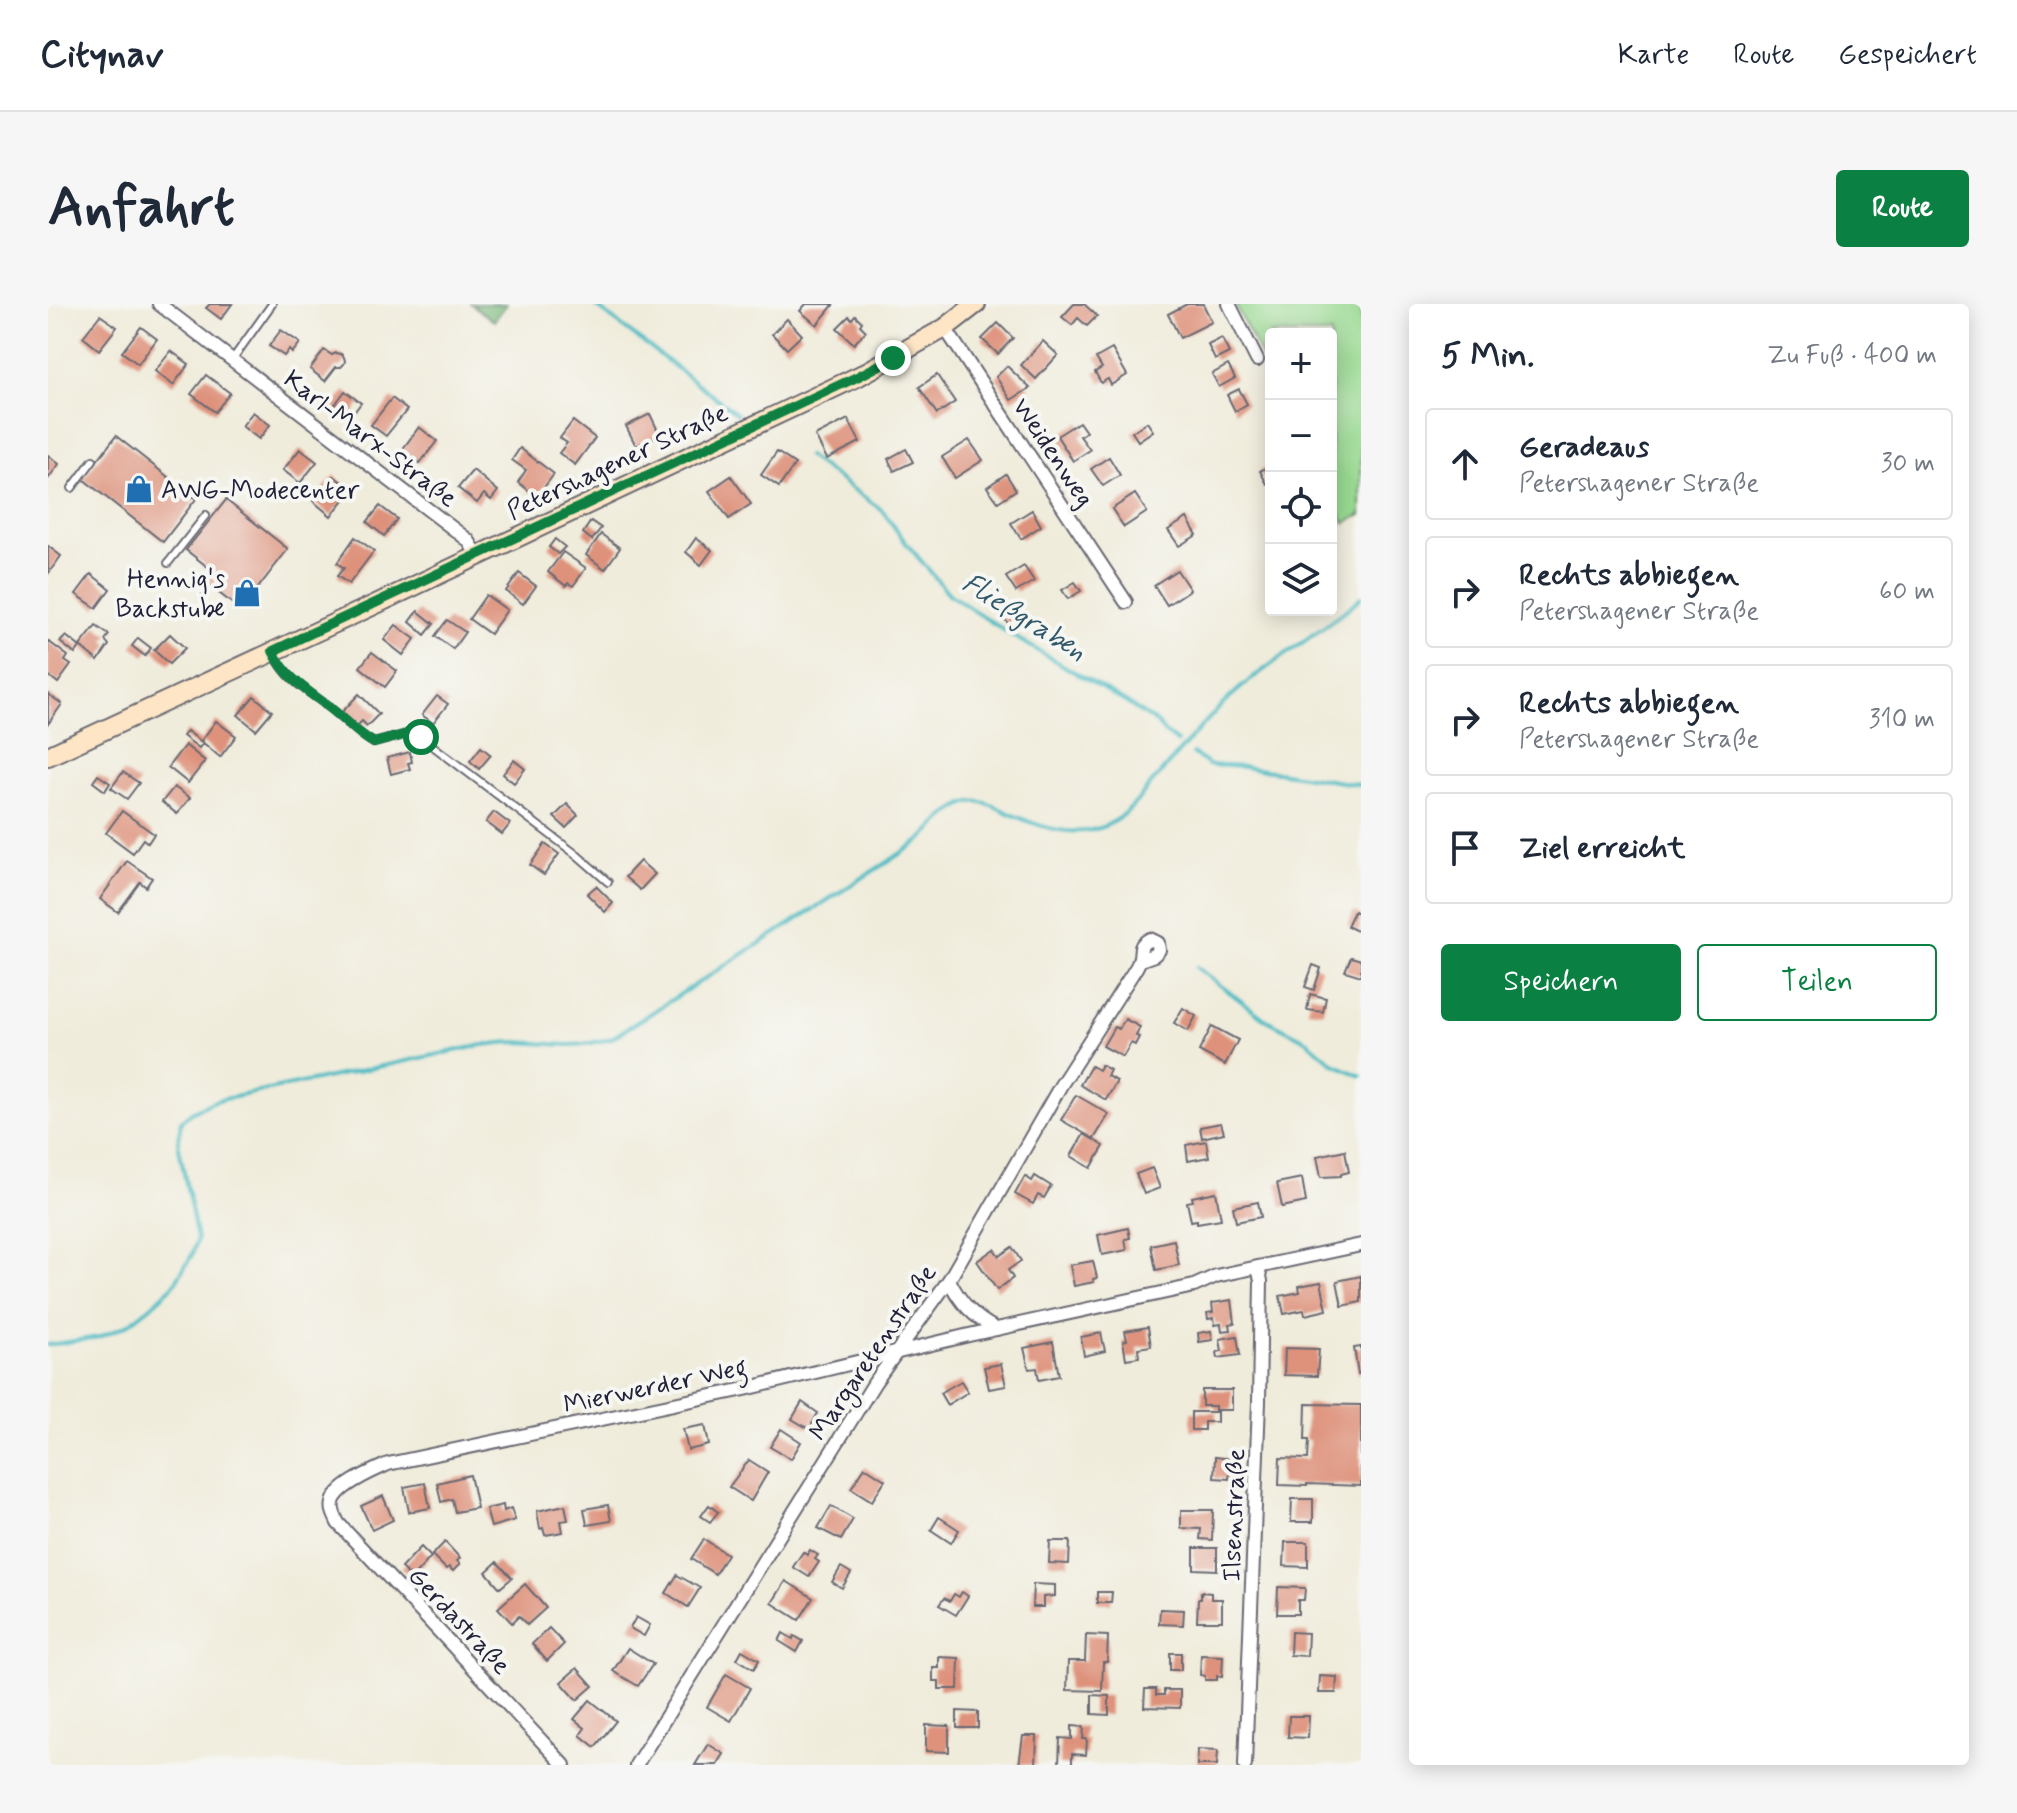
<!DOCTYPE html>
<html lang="de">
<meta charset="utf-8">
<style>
:root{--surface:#fff;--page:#f6f6f7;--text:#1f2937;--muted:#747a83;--line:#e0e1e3;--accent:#0b8043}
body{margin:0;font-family:Mynerve,sans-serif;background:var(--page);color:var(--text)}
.controls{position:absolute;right:24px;top:24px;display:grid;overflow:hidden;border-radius:8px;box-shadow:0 4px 20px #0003}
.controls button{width:72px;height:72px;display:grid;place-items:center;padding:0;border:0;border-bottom:2px solid var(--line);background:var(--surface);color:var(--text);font:40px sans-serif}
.stop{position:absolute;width:24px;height:24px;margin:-18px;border:6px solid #0b8043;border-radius:50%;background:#fff}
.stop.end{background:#0b8043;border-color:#fff;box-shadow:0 2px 8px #0008}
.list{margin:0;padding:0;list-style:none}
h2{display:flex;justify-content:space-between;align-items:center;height:104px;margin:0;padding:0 32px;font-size:34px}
h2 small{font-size:26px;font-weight:400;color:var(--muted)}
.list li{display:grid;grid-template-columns:52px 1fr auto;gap:24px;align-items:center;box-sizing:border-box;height:112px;margin:0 16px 16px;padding:0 16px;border:2px solid var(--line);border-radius:8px}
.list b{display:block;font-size:30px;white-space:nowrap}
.list p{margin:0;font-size:26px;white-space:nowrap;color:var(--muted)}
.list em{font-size:26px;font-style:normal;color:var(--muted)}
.actions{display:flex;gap:16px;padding:24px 32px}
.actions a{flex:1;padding:18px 0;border:2px solid var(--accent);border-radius:8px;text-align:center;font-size:28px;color:var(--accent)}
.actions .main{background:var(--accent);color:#fff}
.icon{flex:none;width:44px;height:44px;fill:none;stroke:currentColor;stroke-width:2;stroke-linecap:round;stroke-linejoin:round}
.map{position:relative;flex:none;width:1313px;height:1461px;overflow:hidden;border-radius:8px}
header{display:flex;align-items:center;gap:48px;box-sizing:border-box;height:112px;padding:0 40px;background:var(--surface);border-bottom:2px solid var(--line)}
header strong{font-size:38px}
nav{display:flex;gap:44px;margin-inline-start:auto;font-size:28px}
.intro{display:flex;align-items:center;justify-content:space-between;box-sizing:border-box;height:192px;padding:0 48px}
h1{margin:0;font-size:56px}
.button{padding:20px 36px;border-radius:8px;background:var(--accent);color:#fff;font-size:28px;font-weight:700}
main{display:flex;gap:48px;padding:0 48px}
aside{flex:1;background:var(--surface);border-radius:8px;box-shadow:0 4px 20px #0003}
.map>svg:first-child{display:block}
</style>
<header>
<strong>Citynav</strong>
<nav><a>Karte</a><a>Route</a><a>Gespeichert</a></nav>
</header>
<div class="intro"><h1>Anfahrt</h1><a class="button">Route</a></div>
<main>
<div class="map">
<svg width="1313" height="1461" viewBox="0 0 1313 1461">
<rect width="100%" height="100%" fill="#f6f6f2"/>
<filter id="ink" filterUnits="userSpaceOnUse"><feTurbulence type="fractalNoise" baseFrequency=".0125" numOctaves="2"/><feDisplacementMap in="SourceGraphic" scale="16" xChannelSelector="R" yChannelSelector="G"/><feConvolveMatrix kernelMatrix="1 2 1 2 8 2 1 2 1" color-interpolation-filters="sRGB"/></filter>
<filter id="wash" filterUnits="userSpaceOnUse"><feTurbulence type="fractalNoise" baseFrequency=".006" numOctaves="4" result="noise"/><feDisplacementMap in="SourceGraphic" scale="32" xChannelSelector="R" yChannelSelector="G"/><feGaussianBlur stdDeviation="1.8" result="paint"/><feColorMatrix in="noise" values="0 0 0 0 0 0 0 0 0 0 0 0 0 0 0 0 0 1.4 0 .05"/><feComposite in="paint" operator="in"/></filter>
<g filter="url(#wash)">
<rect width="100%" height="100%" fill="#f0ecdb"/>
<path fill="#98d990" stroke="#5d7e66" stroke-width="2" d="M1187 0H1313V211L1297 219 1283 192V30H1223V72Z"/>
<path fill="#7ab97a" stroke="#4e6e5a" stroke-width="2" d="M423 0H459L446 17Z"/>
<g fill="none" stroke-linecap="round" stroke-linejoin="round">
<g stroke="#4ebcc4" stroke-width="4">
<path d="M545 0 689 110"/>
<path d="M759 152 834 206 858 239 902 291 965 332 1079 399 1110 420 1116 428 1129 438"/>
<path d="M1145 449 1160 461 1197 463 1313 481"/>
<path d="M1148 663 1217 715 1258 736 1286 760 1313 772"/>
<path d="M0 1041 51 1033 79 1021 102 1003 125 982 144 951 149 935 130 838 133 817 145 807 167 797 435 741C446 740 457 738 467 738 505 739 525 746 564 734L872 537C886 524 900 506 919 499 934 493 951 505 965 511 994 524 1029 535 1059 521 1081 512 1096 487 1112 470 1138 440 1165 407 1196 381 1234 350 1277 326 1313 293"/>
</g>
</g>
<g id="blocks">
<g fill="#de927c">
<path d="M162 0H184L173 15 158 4Z"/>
<path d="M758 0H786L769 21 752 7Z"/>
<path d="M1026 0H1036L1049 12 1039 22 1030 14 1024 21 1014 13Z"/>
<path d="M1139 0H1155L1164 18 1132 34 1120 10Z"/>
<path d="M52 11 69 23 51 46 35 33Z"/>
<path d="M807 11 814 18 812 21 818 27 806 40 789 24 801 12 804 15Z"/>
<path d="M739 15 754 31 739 45 724 30Z"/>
<path d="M950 19 965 34 950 50 934 35Z"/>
<path d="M93 23 109 35 90 60 74 48Z"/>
<path d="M233 26 252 39 244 49 241 46 236 52 221 42Z"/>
<path d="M1174 34 1181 49 1167 56 1160 41Z"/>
<path d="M995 37 1010 51 988 75 973 61Z"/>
<path d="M1064 45 1079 71 1063 81 1060 75 1053 79 1047 68 1054 64 1048 54Z"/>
<path d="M276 46 284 51 288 49 293 50 296 53 297 57 296 60 293 63H288L277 77 262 65Z"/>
<path d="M123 47 141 60 125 81 107 67Z"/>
<path d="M1180 61 1187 74 1171 83 1164 70Z"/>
<path d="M959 62 982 84 963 96 948 73Z"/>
<path d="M158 71 182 89 167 108 143 90Z"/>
<path d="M889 71 907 98 889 110 871 83Z"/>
<path d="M1191 85 1199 100 1187 107 1179 91Z"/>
<path d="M297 87 313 99 301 115 285 103Z"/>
<path d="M344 94 359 106 338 132 323 121Z"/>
<path d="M205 108 222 121 211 135 194 122Z"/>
<path d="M602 110 612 131 588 142 578 122Z"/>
<path d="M800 115 812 138 779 155 767 132Z"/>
<path d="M525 117 547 134 527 161 511 149 519 139 512 134Z"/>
<path d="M1031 118 1038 128 1032 132 1042 146 1025 157 1009 132Z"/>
<path d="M1099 118 1105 127 1090 137 1084 128Z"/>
<path d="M371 123 389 137 372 159 354 146Z"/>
<path d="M68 132 148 195 115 238 35 175Z"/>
<path d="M921 136 935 156 907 174 894 153Z"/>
<path d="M472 144 506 170 489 193 470 178 478 166 464 156Z"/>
<path d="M252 145 269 158 252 179 235 166Z"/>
<path d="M858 145 865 158 846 167 840 155Z"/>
<path d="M729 148 747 160 731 183 713 171Z"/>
<path d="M0 151 11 160 0 175Z"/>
<path d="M1061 153 1072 171 1055 182 1043 165Z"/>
<path d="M1223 161V177L1219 180 1212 167Z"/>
<path d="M425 166 450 187 443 196 436 190 429 199 410 184Z"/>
<path d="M958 170 968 186 950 198 939 183Z"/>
<path d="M286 172 304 186 283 212 265 197Z"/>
<path d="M683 172 703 200 681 215 661 187Z"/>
<path d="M1087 190 1099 208 1076 223 1064 205Z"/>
<path d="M178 196 240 245 193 306 158 279 166 268 138 246Z"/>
<path d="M332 202 349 215 336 232 319 218Z"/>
<path d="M984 206 993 222 973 235 963 219Z"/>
<path d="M1139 214 1149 231 1131 242 1120 226Z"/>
<path d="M543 217 553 224 544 236 535 229Z"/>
<path d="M553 230 572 244 557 265 538 251Z"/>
<path d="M307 233 326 247 301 280 289 272 296 264 289 259Z"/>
<path d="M648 234 664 246 653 261 638 248Z"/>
<path d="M507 235 517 243 510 250 501 243Z"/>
<path d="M0 242 13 252 0 270Z"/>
<path d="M515 248 538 264 525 282 520 279 518 282 500 268Z"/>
<path d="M976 262 986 277 968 288 958 273Z"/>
<path d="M1129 266 1142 286 1119 301 1106 281Z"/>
<path d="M471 269 488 282 475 300 458 287Z"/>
<path d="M43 270 62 285 48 304 28 290Z"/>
<path d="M1027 278 1033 287 1020 295 1014 286Z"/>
<path d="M438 291 459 306 442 330 421 315Z"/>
<path d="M958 300 972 314 963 322 950 309Z"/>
<path d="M370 307 386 320 377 331 362 318Z"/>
<path d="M399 316 417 328 405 345 387 332Z"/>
<path d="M348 321 367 335 355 351 336 336Z"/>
<path d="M48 322 61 331 57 336 61 341 50 357 32 342Z"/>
<path d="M122 330 137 344 121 360 106 346Z"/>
<path d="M18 332 32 343 27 350 12 338Z"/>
<path d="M90 334 103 344 97 352 84 342Z"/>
<path d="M0 337 20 352 17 357 23 361 10 379 0 371Z"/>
<path d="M324 348 349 367 337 383 312 363Z"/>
<path d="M0 390 14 400 0 420Z"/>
<path d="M311 390 331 410 319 422 314 417 309 422 294 408Z"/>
<path d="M206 392 224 407 208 426 190 411Z"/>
<path d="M389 392 400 400 385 419 374 411Z"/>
<path d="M168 417 188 432 172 453 153 437Z"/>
<path d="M139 427 155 439 151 444 135 432Z"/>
<path d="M137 441 157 457 140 479 120 463Z"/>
<path d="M433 443 443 451 431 465 422 457Z"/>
<path d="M362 448 364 458 360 459 362 465 343 470 339 454Z"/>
<path d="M466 456 477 465 466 479 455 470Z"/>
<path d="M75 468 91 479 79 495 63 484Z"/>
<path d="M50 471 62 479 57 487 45 478Z"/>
<path d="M126 483 142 494 129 510 114 498Z"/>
<path d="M519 500 530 511 518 524 506 513Z"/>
<path d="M74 507 106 530 100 539 95 535 85 549 58 529Z"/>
<path d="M446 508 462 520 454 530 438 518Z"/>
<path d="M497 540 511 550 496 571 482 561Z"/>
<path d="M79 557 104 574 98 583 92 578 70 608 52 595Z"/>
<path d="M592 557 607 570 592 586 577 573Z"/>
<path d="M548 582 565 599 557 608 539 590Z"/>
<path d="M1306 607 1313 611 1311 628 1299 622Z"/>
<path d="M1303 653 1313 656V672L1297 667Z"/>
<path d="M1265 661 1273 664 1266 686 1257 683Z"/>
<path d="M1262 690 1278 694 1275 708 1259 706Z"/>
<path d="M1135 704 1148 712 1140 727 1126 719Z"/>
<path d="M1077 715 1092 723 1088 732 1091 733 1087 741 1083 739 1075 753 1055 742 1066 723 1071 725Z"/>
<path d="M1164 722 1190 736 1177 761 1151 747Z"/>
<path d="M1053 761 1062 766 1059 772 1069 777 1058 796 1032 781 1043 762 1050 766Z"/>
<path d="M1028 791 1061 810 1046 835 1013 816Z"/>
<path d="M1173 819 1176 829 1154 834 1152 823Z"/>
<path d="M1036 830 1056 842 1043 864 1023 852Z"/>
<path d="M1158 837 1161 853 1140 857 1138 841Z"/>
<path d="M1297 846 1301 868 1293 870V872L1273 873 1269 852Z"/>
<path d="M1104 864 1112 884 1096 890 1088 870Z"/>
<path d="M977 872 984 877 987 872 1003 882 996 894 990 891 985 900 967 890Z"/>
<path d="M1254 874 1258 898 1234 903 1229 879Z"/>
<path d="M1168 888 1173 915 1149 919V916L1143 917 1139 898 1145 897 1144 893Z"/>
<path d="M1210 898 1213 913 1188 918 1185 903Z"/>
<path d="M1080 924 1082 934 1077 935 1079 946 1054 951 1050 931Z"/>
<path d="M1126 936 1131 961 1108 966 1103 941Z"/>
<path d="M964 943 973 957 960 966 965 974 949 986 929 957 946 945 951 952Z"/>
<path d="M1045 957 1049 974 1045 975 1046 978 1026 982 1022 961Z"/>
<path d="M1313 972V998L1294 1002 1289 977Z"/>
<path d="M1273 978 1279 1006 1257 1011 1256 1006 1236 1010 1232 992 1252 988 1251 982Z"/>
<path d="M1184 996 1187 1019 1182 1020 1183 1026 1174 1027 1173 1020 1167 1021 1166 1014 1160 1015 1159 1009 1165 1008 1164 999Z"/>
<path d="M1100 1023 1103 1042 1090 1044 1091 1053 1078 1055 1075 1037 1079 1036 1077 1027Z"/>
<path d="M1163 1027 1165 1036 1151 1038 1150 1029Z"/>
<path d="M1053 1029 1057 1047 1036 1052 1033 1033Z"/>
<path d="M1189 1032 1192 1051 1170 1054 1169 1048 1174 1047 1172 1035Z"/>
<path d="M1005 1038 1011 1072 991 1076 989 1064 981 1065 976 1044Z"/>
<path d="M1313 1043V1069L1310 1070 1306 1044Z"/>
<path d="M1237 1044 1271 1045 1269 1072 1236 1071Z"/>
<path d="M953 1060 958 1082 941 1085 936 1063Z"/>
<path d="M913 1077 920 1088 899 1101 892 1089Z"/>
<path d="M1154 1086H1184V1106H1167V1102H1154Z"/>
<path d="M754 1098 770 1109 761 1125 744 1115Z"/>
<path d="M1258 1100 1313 1101V1182L1259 1180V1182L1231 1181 1232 1154 1260 1155 1261 1136H1257Z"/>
<path d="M1143 1108H1169V1118H1156V1126H1143Z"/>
<path d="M657 1121 661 1141 640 1146 635 1125Z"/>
<path d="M733 1125 753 1138 743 1155 722 1143Z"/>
<path d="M1167 1153 1183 1155 1181 1175 1166 1174Z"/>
<path d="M701 1156 720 1168 703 1197 681 1183Z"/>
<path d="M817 1163 837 1176 824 1197 803 1184Z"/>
<path d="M422 1171 429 1204 407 1208 404 1195 393 1198 389 1179Z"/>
<path d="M377 1179 382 1204 361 1208 356 1183Z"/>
<path d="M335 1192 345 1216 324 1226 313 1202Z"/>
<path d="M1244 1195H1265V1218H1243Z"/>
<path d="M455 1201 456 1207 463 1204 467 1216 443 1223 438 1205Z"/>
<path d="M517 1201 520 1216 513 1217 515 1228 497 1231 495 1224 492 1225 489 1207Z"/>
<path d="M560 1201 563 1217 539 1221 536 1205Z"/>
<path d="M661 1201 670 1208 662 1218 653 1212Z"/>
<path d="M783 1202 805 1215 793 1236 770 1224Z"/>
<path d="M1133 1206H1165L1164 1236 1152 1235 1153 1225 1133 1224Z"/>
<path d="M891 1213 911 1226 903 1239 883 1226Z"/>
<path d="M656 1235 679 1250 667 1270 643 1255Z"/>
<path d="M1002 1237H1022L1021 1260 1001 1259Z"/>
<path d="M397 1238 412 1254 409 1257 412 1260 405 1267 401 1263 398 1265 384 1251Z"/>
<path d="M1237 1238H1260V1263L1236 1262Z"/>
<path d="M373 1243 383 1253 364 1274 353 1264Z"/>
<path d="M1146 1244H1169V1266L1146 1265Z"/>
<path d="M762 1246 770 1251 767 1255 771 1258 761 1273 745 1263 755 1248 759 1251Z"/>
<path d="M449 1258 464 1274 452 1284 438 1268Z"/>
<path d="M793 1263 803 1269 794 1284 784 1278Z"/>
<path d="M629 1271 652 1284 640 1303 618 1289Z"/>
<path d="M738 1277 765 1294 751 1316 724 1299Z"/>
<path d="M477 1280 498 1304 479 1321 471 1312 464 1319 450 1304Z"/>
<path d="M985 1280 1007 1281V1292L995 1293V1303H984Z"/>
<path d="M1230 1283 1257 1284 1256 1296H1250V1310H1229Z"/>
<path d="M914 1288 920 1292 908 1311 891 1301 896 1294 902 1297 906 1290 911 1293Z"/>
<path d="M1049 1288H1064L1063 1299H1049Z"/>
<path d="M1153 1288 1163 1289V1295H1174V1317H1149L1150 1295H1153Z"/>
<path d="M1112 1305 1136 1306 1135 1321 1111 1320Z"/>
<path d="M588 1313 602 1321 596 1332 582 1324Z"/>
<path d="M501 1324 516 1340 499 1357 484 1340Z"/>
<path d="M1243 1328 1260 1329 1259 1352 1242 1351Z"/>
<path d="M735 1329 745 1335 746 1332 755 1337 749 1348 731 1337Z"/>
<path d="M1038 1331 1060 1332 1059 1358H1055L1054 1387 1019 1386 1020 1357H1037Z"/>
<path d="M580 1344 605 1360 590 1382 565 1367Z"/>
<path d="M694 1346 711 1356 706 1365 689 1355Z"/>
<rect x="1122" y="1349" width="11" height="17"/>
<path d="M1153 1351 1175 1352 1174 1373 1169 1372V1376H1157V1372L1152 1371Z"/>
<path d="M891 1353 911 1354 910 1385H891V1377H885V1364H891Z"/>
<path d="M529 1364 545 1382 529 1396 513 1378Z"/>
<path d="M678 1370 702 1384 683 1417 659 1403Z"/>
<path d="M1272 1372 1289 1373 1288 1389H1271Z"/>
<path d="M1097 1385H1108V1391H1116V1386H1132V1404L1096 1403Z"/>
<path d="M1044 1391 1061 1392V1411L1044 1410Z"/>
<path d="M542 1396 568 1417 547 1443 532 1431 537 1424 526 1415Z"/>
<path d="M909 1407 930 1408V1424H909Z"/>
<path d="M1241 1412H1261L1260 1434 1240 1433Z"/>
<path d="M878 1421 901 1422V1448L878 1447Z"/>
<path d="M1024 1422 1036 1423 1035 1435H1039L1038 1451 1024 1450V1461H1011L1012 1434 1024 1435Z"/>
<path d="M975 1432H989L988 1461H971Z"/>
<path d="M660 1440 676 1450 669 1461H647Z"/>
<path d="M1150 1445 1170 1446 1169 1461H1149Z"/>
</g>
</g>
</g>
<g filter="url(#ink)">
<use href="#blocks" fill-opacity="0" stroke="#6a6973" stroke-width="2"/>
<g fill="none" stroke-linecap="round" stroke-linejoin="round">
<defs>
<g id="lane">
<path d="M184 56 224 0"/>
<path d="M24 184 45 156"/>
<path d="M120 259 158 211"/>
<path d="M227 351C240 378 264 389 286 407 299 418 311 431 326 439L363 429 373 433 529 551 560 578"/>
</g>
<g id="street">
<path d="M111 0 420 236 430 252"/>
<path d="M1181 0 1209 56"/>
<path d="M897 24 1078 298"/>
<path d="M901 976C912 998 925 1013 948 1025"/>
<path d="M516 1461 290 1219C287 1212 283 1206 285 1199 288 1182 325 1167 340 1160L697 1085 921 1031 1146 982 1168 972 1313 941"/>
<path d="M588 1461 827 1078 901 976 1013 781 1086 667C1088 664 1090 661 1091 657 1095 645 1088 643 1102 635L1110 639 1111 646 1106 651 1092 656"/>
<path d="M1197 1461 1211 1098 1213 977 1210 963"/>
</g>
<path id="secondary" d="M0 452 326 301 811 72 897 24 928 0"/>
</defs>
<use href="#lane" stroke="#6a6973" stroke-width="10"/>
<use href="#street" stroke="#6a6973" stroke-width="16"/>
<use href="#secondary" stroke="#6a6973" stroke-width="22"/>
<use href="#lane" stroke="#fff" stroke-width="6"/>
<use href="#street" stroke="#fff" stroke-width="12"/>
<use href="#secondary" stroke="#fde5c5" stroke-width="18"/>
</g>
</g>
<g fill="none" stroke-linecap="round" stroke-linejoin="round" filter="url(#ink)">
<path stroke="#0b8043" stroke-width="10" d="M373 433 363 429 326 439C311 431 300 418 287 408 261 386 241 379 225 347L811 72 845 54"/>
</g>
<defs>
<symbol id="shop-bare" viewBox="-9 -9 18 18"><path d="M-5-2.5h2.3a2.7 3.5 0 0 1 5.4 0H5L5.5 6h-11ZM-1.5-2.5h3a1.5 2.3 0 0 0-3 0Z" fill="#1f6fb2" stroke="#f6f6f2" stroke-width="2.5" paint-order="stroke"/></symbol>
</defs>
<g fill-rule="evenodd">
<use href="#shop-bare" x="71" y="165" width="40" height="40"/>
<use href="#shop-bare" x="179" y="269" width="40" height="40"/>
</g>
<g text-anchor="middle" stroke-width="8" stroke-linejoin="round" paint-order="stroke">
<g font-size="26" fill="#22223b" stroke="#f6f6f2">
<text transform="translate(323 134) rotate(37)" y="9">Karl-Marx-Straße</text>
<text transform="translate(1006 148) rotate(56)" y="9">Weidenweg</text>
<text transform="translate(569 157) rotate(-25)" y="9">Petershagener Straße</text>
<text transform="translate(824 1048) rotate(-56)" y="9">Margaretenstraße</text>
<text transform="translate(607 1081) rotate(-12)" y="9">Mierwerder Weg</text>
<text transform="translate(1185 1211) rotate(-88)" y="9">Ilsenstraße</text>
<text transform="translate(412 1316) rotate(47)" y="9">Gerdastraße</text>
</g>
<g font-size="26" fill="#22223b" stroke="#f6f6f2" text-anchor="start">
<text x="113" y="194">AWG-Modecenter</text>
<text x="177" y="283" text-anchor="end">Hennig's<tspan x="177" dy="30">Backstube</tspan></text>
</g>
<g font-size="28" font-style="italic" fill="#31586b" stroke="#f6f6f2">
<text transform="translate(977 312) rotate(32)" y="10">Fließgraben</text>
</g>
</g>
</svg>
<div class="controls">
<button>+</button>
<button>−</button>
<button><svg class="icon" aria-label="locate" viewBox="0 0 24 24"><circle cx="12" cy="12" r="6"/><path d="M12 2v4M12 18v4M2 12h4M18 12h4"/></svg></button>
<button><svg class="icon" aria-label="layers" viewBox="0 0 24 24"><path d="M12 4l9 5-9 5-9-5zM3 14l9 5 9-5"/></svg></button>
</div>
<div class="stop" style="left:373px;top:433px"></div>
<div class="stop end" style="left:845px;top:54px"></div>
</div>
<aside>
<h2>5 Min.<small>Zu Fuß · 400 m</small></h2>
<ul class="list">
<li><svg class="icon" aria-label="ahead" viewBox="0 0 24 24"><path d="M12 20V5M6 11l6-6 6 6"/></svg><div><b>Geradeaus</b><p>Petershagener Straße</p></div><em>30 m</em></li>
<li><svg class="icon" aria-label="right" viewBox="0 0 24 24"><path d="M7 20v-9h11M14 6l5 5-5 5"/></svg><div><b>Rechts abbiegen</b><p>Petershagener Straße</p></div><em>60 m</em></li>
<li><svg class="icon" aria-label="right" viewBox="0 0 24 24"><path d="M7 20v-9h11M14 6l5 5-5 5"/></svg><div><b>Rechts abbiegen</b><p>Petershagener Straße</p></div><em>310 m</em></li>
<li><svg class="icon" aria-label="arrive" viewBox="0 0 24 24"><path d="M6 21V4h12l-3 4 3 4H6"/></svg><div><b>Ziel erreicht</b></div></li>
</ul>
<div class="actions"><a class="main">Speichern</a><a>Teilen</a></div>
</aside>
</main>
